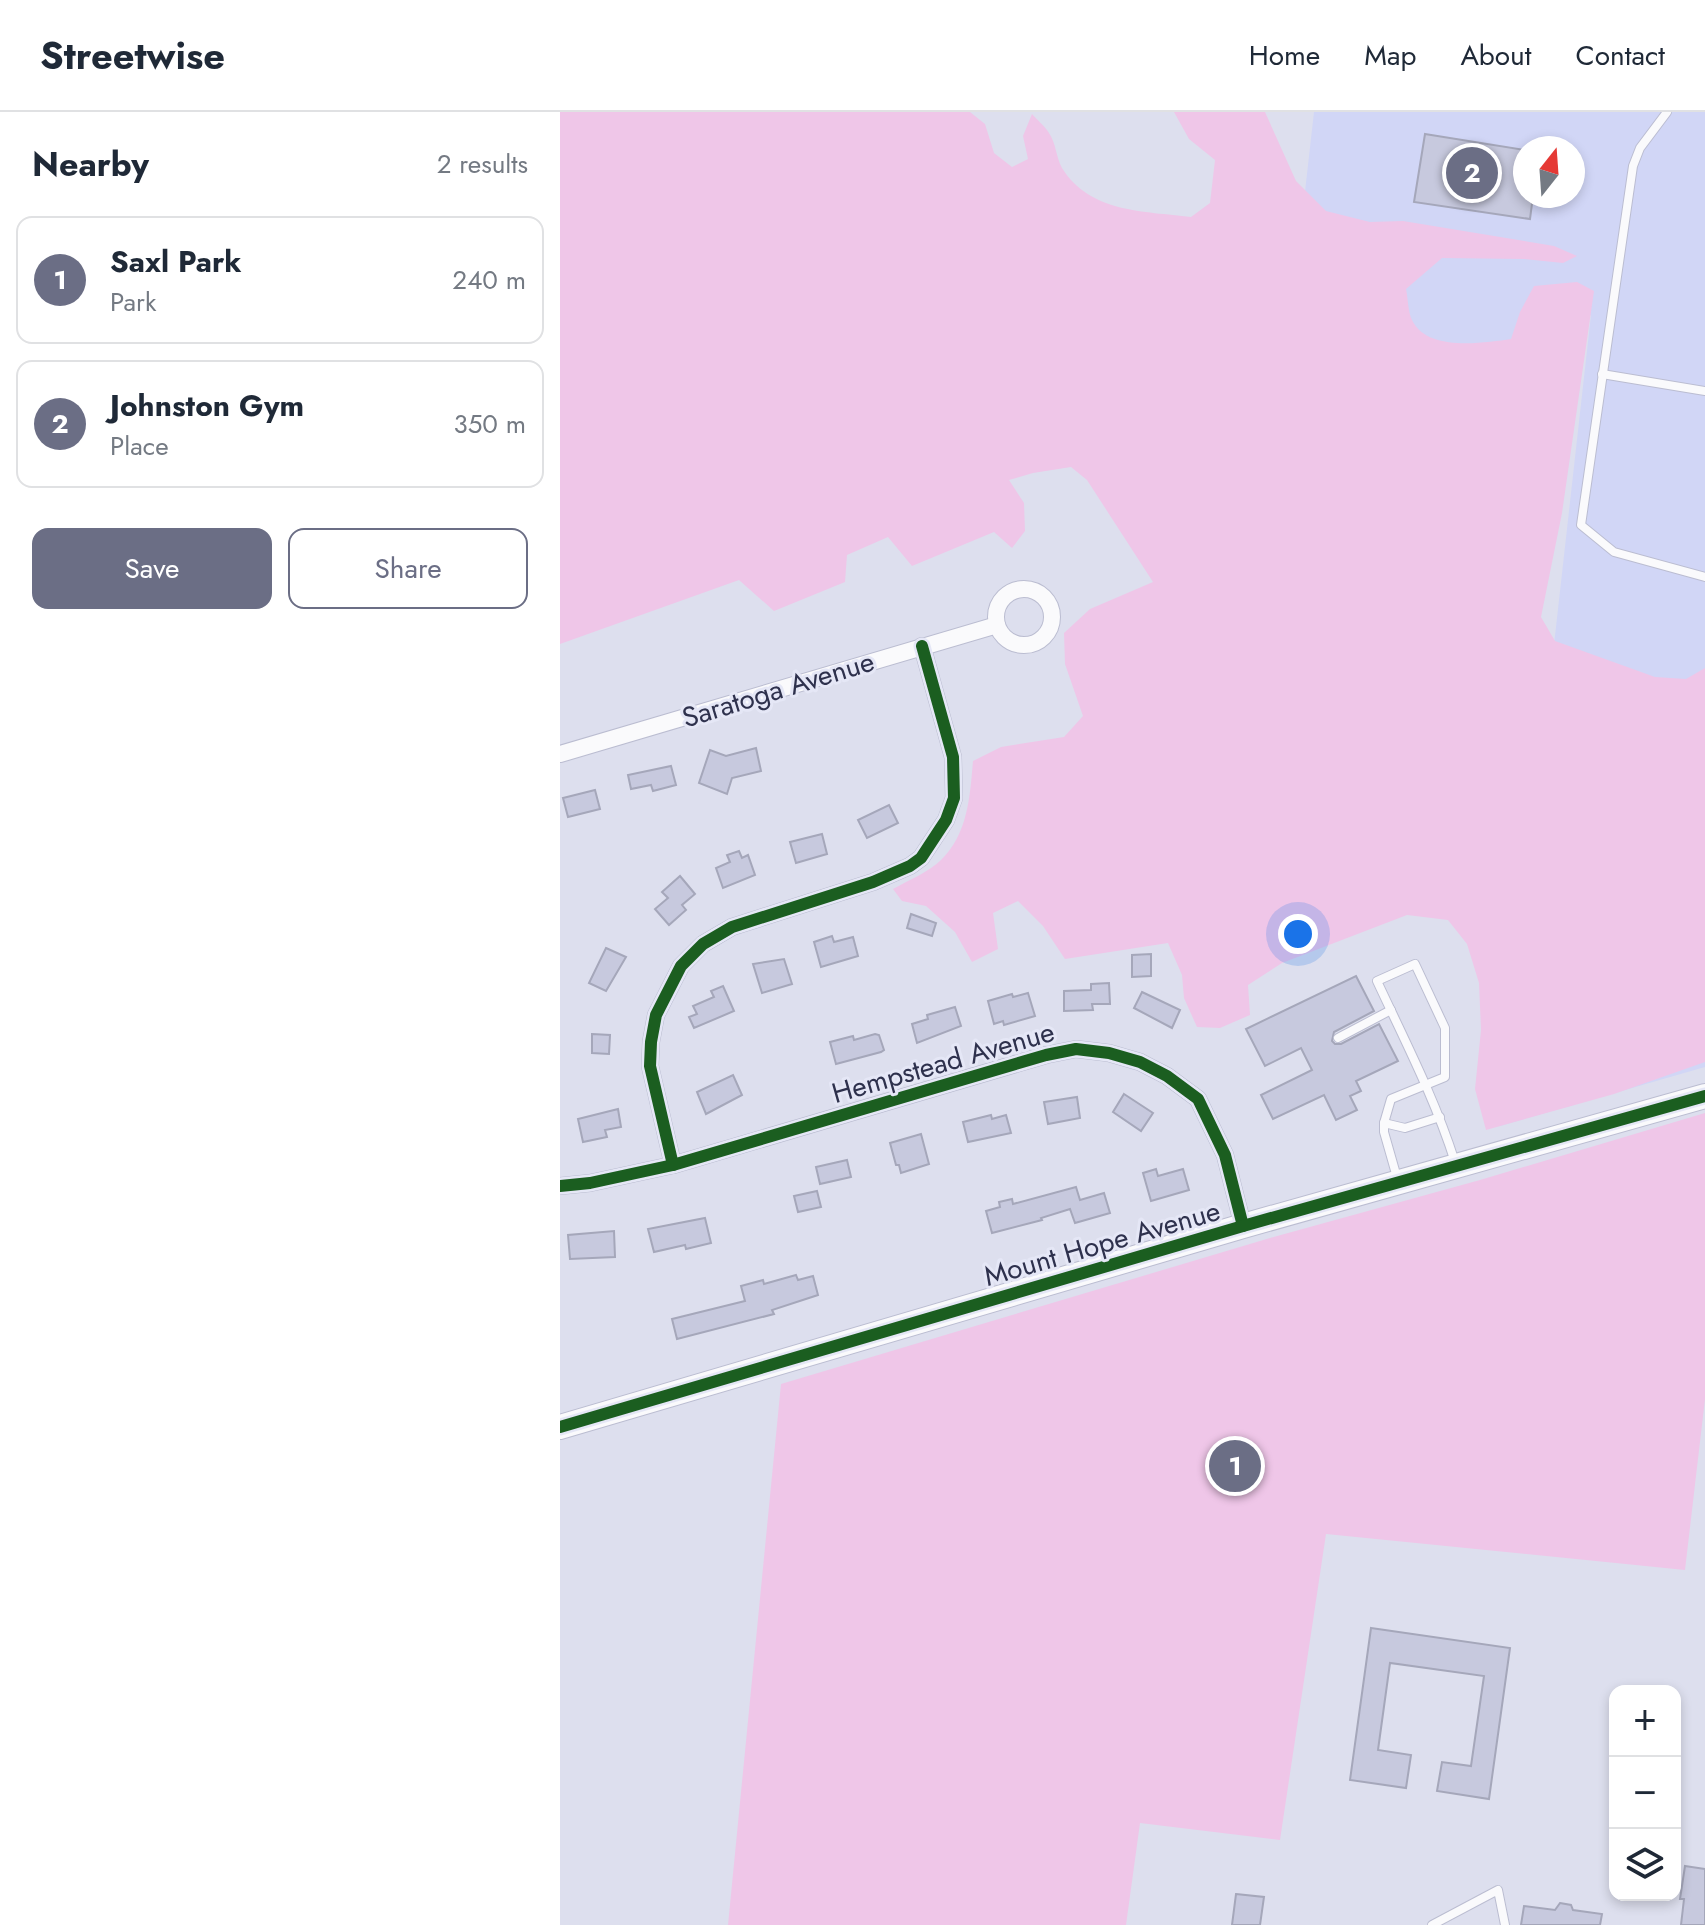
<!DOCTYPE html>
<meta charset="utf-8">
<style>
:root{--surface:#fff;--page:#f6f6f7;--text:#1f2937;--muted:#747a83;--line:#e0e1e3;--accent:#6b6e85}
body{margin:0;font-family:Jost,sans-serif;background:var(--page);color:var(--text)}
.controls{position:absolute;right:24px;bottom:24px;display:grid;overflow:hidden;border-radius:16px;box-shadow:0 4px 12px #0003}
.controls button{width:72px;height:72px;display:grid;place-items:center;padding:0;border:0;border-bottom:2px solid var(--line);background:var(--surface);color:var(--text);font:40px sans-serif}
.compass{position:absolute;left:953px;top:24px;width:72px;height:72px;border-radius:50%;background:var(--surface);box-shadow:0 4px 12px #0003;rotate:17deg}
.you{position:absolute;left:738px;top:822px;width:28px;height:28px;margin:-20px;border:6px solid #fff;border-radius:50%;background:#1a73e8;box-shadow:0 0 0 12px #1a73e833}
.badge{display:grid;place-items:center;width:52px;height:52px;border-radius:50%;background:var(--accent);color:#fff;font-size:26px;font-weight:700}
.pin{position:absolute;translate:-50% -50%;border:4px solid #fff;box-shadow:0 2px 8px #0006}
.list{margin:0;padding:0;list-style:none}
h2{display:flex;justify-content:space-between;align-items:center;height:104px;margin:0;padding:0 32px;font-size:34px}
h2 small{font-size:26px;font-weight:400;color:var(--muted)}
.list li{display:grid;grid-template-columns:52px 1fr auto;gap:24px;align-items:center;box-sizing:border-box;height:128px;margin:0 16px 16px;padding:0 16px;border:2px solid var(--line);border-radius:16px}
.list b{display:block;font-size:30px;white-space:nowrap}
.list p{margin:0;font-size:26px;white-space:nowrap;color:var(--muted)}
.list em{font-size:26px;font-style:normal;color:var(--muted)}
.actions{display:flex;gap:16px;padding:24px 32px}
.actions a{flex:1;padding:18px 0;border:2px solid var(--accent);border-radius:16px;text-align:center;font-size:28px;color:var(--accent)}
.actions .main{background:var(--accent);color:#fff}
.icon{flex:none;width:44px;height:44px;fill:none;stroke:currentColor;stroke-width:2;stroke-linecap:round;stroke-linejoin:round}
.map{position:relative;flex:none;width:1145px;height:1813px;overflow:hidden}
header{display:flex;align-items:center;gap:48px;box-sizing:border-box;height:112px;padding:0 40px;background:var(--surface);border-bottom:2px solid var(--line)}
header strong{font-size:38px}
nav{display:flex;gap:44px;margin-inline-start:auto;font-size:28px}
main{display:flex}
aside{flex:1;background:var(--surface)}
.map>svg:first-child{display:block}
</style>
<header>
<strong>Streetwise</strong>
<nav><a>Home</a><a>Map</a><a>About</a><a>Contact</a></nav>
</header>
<main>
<aside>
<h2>Nearby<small>2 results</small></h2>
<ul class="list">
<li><span class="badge">1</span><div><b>Saxl Park</b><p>Park</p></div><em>240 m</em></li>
<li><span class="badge">2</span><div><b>Johnston Gym</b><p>Place</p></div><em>350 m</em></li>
</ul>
<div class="actions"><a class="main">Save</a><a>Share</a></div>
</aside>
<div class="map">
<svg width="1145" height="1813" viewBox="0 0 1145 1813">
<rect width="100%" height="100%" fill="#dddfee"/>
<path fill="#d1d6f6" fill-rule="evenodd" d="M754 0H1145V955L940 1014 1031 203 712 372ZM965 36H1013V84H965Z"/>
<g fill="#efc6e8">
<path d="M0 0H410L425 12 434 41 452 55 468 47 463 24 472 2C477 8 485 14 489 21 496 31 496 45 502 56 530 101 584 99 631 105L650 91 655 48 629 27 614 0H705L736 69 766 99 810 110 843 109 994 134 1017 144 1003 151 964 147 882 146 846 177C848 186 848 200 852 208 867 240 923 231 951 227L960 200 974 174 1017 170 1034 179 1002 401 981 505 995 529 1095 565 1126 567 1145 556V950L1054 982 926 1018 915 977 921 918 919 871 907 832 888 808 847 803 722 851 688 873 690 903 660 916 637 915 624 886 622 863 608 831 505 847 483 814 458 789 433 801 438 837 412 850 395 820 366 794 342 789 333 777C349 768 369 760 381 748 408 722 410 684 413 649L441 635 504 625 523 604 505 552 504 521 530 497 593 470 527 368 511 355 473 361 449 368 464 391 465 419 452 436 434 420 352 454 328 425 287 443 285 470 214 499 179 468 0 532Z"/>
<path d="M1145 1001V1287L1125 1458 766 1422 720 1728 580 1711 566 1813H168L221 1272 710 1126 920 1068Z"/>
</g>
<g fill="#c7c9de" stroke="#a5a7ba" stroke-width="2">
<path d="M865 22 965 38V84H973L970 107 854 90Z"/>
<path d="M196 636 201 659 172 666 167 682 139 671 150 638 166 644Z"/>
<path d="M111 654 116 673 93 679 91 673 71 677 68 663Z"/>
<path d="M35 678 40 697 8 705 3 686Z"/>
<path d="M329 693 338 711 307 726 298 708Z"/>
<path d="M262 722 267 742 236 751 230 730Z"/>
<path d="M179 739 182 746 188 743 195 763 163 776 156 756 170 750 167 743Z"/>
<path d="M120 764 135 782 122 793 126 798 109 813 95 797 108 786 102 780Z"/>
<path d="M351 802 376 811 372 824 347 816Z"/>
<path d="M272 824 274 830 293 825 298 844 261 855 254 830Z"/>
<path d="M46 836 66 845 46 879 29 871Z"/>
<path d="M591 842V864L572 865V843Z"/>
<path d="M224 847 232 872 202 881 193 852Z"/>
<path d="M796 864 814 899 774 920 772 929 775 932H781L819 912 838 949 796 969 801 979 790 984 797 998 776 1008 764 983 713 1007 701 983 752 958 741 936 705 954 686 917Z"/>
<path d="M549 871 550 892H532L533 898 504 899V879L531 878V872Z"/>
<path d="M163 874 174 899 134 916 129 905 137 902 133 894 154 885 151 879Z"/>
<path d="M582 880 620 898 612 916 574 896Z"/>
<path d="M468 881 475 904 444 913 443 909 434 912 428 889 452 882 453 885Z"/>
<path d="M395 895 401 914 357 931 352 912 368 907 367 903Z"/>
<path d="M32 922 50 923 49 942 32 941Z"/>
<path d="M315 922 319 923 324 938 321 940 276 952 270 930 293 924 294 928Z"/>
<path d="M173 963 182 983 146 1002 137 980Z"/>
<path d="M564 982 593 1001 581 1019 553 1000Z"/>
<path d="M517 985 520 1006 488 1012 484 990Z"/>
<path d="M58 997 61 1015 45 1018 47 1025 23 1030 18 1007Z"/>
<path d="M431 1003 432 1007 446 1003 451 1021 408 1030 403 1010Z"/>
<path d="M361 1022 369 1052 341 1061 339 1053H336L330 1031Z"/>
<path d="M287 1048 291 1065 260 1072 256 1055Z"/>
<path d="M596 1057 598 1064 623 1057 629 1078 591 1089 583 1061Z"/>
<path d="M516 1075 520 1088 544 1081 550 1101 515 1111 510 1097 481 1106 482 1108 432 1121 426 1099 440 1095 439 1090 452 1087 453 1092Z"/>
<path d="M257 1079 261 1095 238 1100 234 1084Z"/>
<path d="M145 1106 151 1131 126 1137 125 1133 94 1140 88 1117Z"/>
<path d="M54 1119 55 1145 10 1147 8 1123Z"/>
<path d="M236 1163 238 1168 253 1164 258 1183 212 1198 214 1202 117 1227 112 1207 185 1189 181 1174 203 1168 204 1172Z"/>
<path d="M811 1516 950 1536 929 1687 877 1679 882 1650 911 1654 924 1564 830 1551 818 1638 851 1643 846 1676 790 1668Z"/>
<path d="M1125 1754 1145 1757V1813H1121L1124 1787H1120Z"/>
<path d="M676 1782 704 1785 700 1813H672Z"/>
<path d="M1000 1791 1011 1793 1013 1798 1042 1802 1040 1813H961L964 1794 995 1798Z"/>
</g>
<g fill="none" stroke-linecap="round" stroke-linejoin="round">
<defs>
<g id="lane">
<path d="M1107 0 1080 36 1073 54 1021 413 1054 440 1145 465"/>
<path d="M1042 262 1145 279"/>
<path d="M778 926 831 898"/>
<path d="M824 1011 845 1016 880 1005"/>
<path d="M838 1069 824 1020V1011L831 987 885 965V916L855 852 817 869C845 929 875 987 895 1050"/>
<path d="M872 1813 938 1778 945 1813"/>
</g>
<g id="street">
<circle cx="464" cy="505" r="28"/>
<path d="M0 642 437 513"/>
<path d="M113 1053 90 954 91 930 96 903 121 854 143 832 172 815 313 770 350 754 361 746 386 708 394 686 393 645 362 534"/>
<path d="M0 1074 30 1071 113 1053 486 943 516 937 549 941 580 950 607 964 638 987 665 1043 683 1114"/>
</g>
<path id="secondary" d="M0 1315 683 1114 1145 984"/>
</defs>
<use href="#lane" stroke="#bbbdd1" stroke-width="10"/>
<use href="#street" stroke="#bbbdd1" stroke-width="18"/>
<use href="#secondary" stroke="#bbbdd1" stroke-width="26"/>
<use href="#lane" stroke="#fafafc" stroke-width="8"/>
<use href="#street" stroke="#fafafc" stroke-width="16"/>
<use href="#secondary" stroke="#fafafc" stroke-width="24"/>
<defs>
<g id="cycleway">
<path d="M113 1053 90 954 91 930 96 903 121 854 143 832 172 815 313 770 350 754 361 746 386 708 394 686 393 645 362 534"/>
<path d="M0 1074 30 1071 113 1053 486 943 516 937 549 941 580 950 607 964 638 987 665 1043 683 1114"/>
<path d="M0 1315 683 1114 1145 984"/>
</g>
</defs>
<use href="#cycleway" stroke="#e5e7f6" stroke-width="17"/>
<use href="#cycleway" stroke="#1b5e20" stroke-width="12"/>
</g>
<g text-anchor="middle" stroke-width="6" stroke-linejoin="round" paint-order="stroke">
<g font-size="28" fill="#2e314d" stroke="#e5e7f6">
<text transform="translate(218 577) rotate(-17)" y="10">Saratoga Avenue</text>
<text transform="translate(383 950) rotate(-16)" y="10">Hempstead Avenue</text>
<text transform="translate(542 1131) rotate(-16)" y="10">Mount Hope Avenue</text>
</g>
</g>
</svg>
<div class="controls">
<button>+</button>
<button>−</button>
<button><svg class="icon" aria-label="layers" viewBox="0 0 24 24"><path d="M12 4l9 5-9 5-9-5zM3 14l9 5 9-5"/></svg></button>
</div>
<svg class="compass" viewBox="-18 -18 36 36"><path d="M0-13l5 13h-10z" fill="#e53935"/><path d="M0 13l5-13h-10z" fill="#747a83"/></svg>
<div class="you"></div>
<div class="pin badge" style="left:675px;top:1354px">1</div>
<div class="pin badge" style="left:912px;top:61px">2</div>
</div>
</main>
